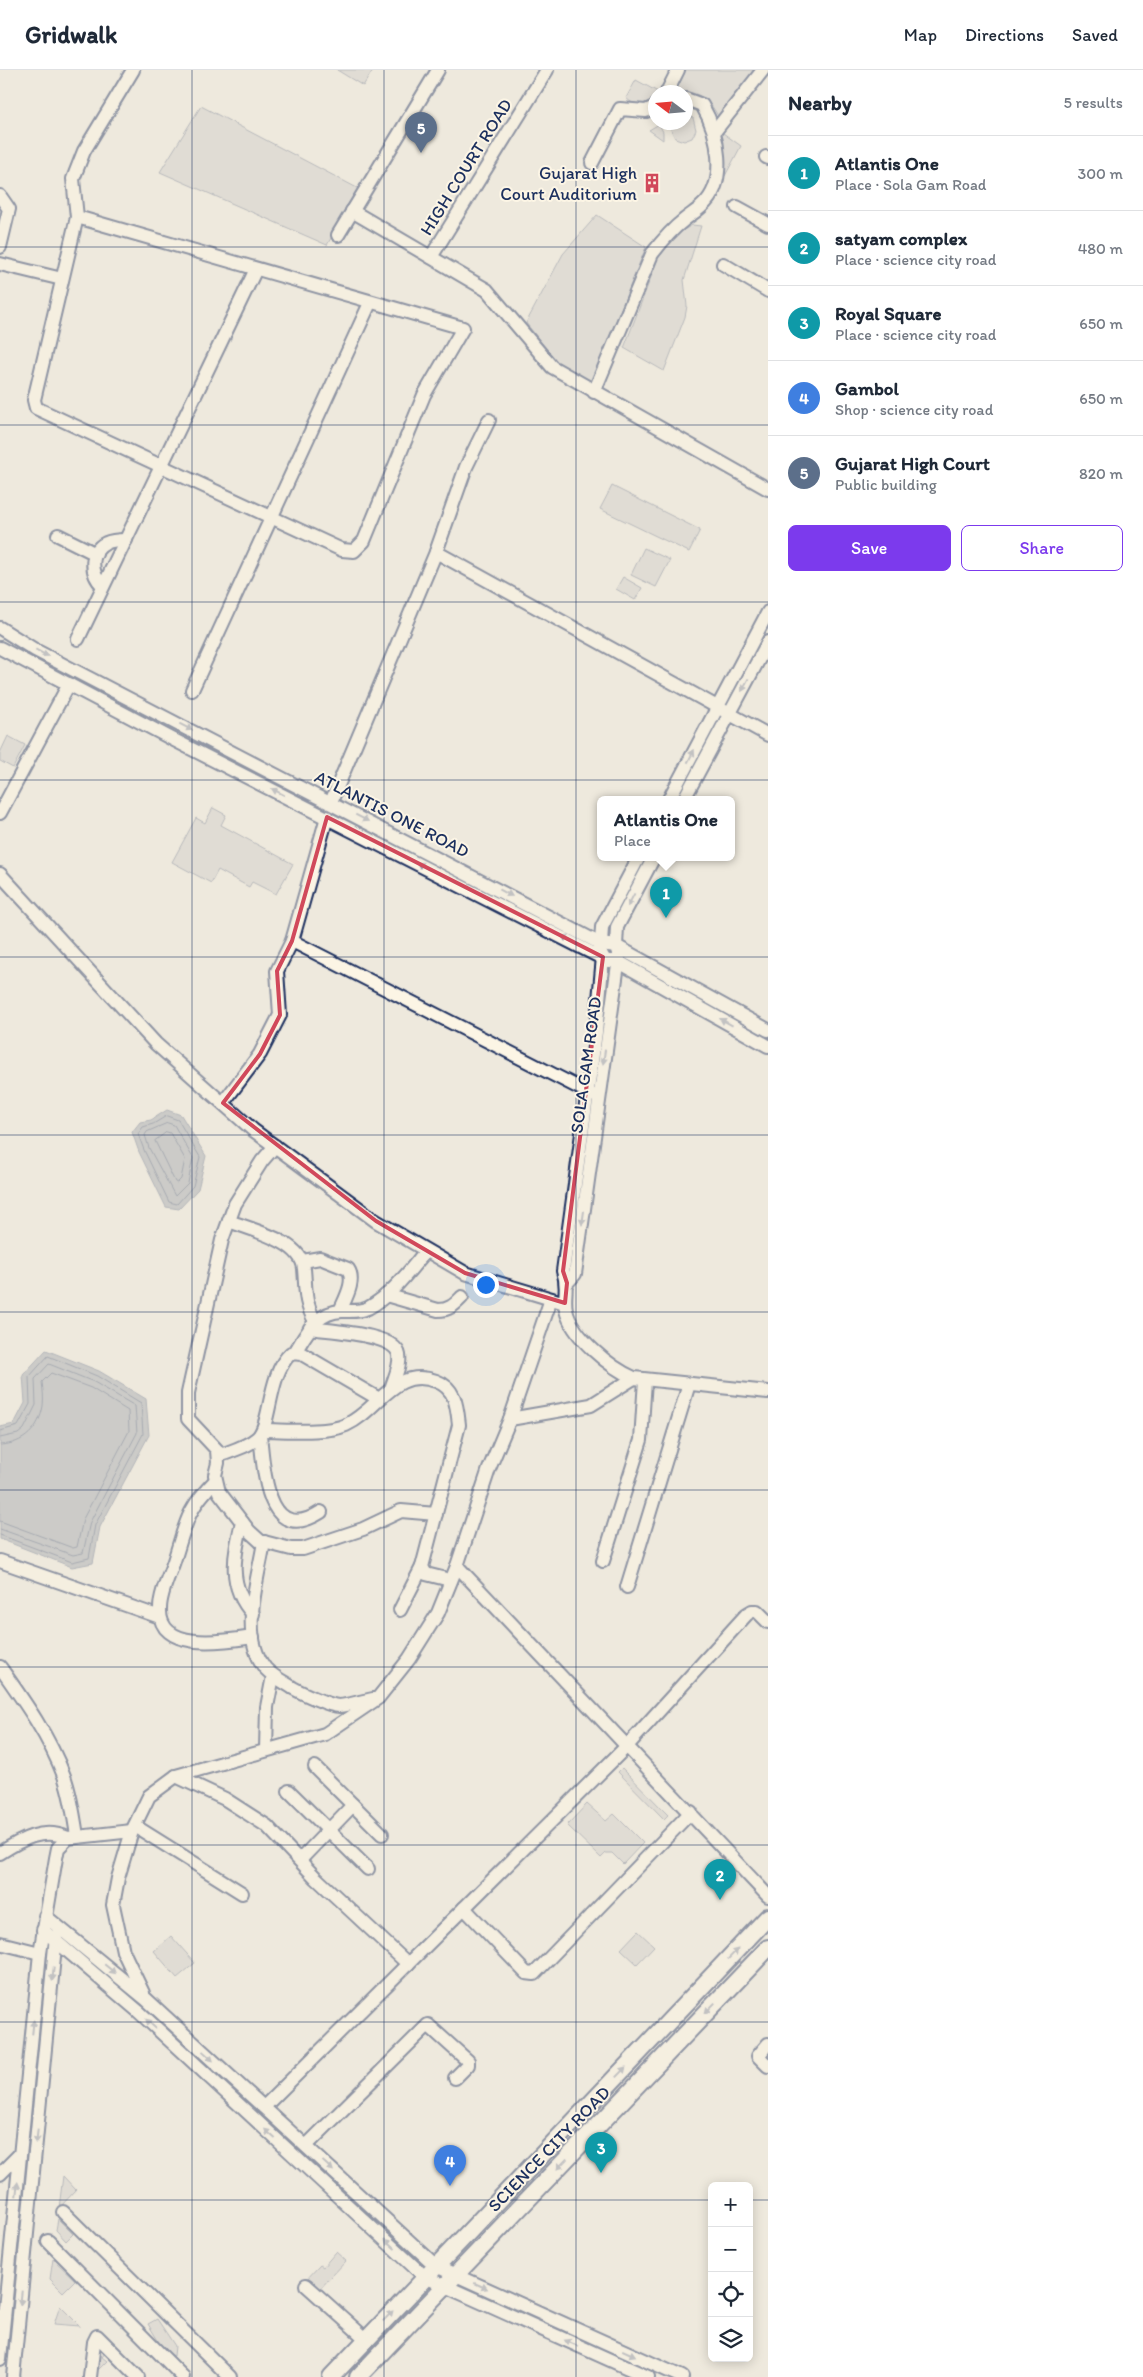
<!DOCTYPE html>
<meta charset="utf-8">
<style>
:root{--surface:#fff;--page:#f2f2f3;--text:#1f2937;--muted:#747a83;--line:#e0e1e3;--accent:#7c3aed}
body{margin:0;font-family:Itim,sans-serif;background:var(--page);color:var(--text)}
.controls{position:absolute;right:15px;bottom:15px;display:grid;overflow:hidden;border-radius:8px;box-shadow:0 2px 12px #0003}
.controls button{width:45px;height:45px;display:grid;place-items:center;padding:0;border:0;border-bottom:1px solid var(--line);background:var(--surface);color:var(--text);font:25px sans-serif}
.compass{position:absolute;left:648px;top:15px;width:45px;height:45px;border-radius:50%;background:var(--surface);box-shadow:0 2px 12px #0003;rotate:286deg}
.you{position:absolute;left:485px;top:1214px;width:18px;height:18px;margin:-12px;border:4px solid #fff;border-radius:50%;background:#1a73e8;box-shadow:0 0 0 8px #1a73e833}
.badge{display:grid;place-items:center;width:32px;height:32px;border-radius:50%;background:var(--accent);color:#fff;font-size:16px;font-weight:700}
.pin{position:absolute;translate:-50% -41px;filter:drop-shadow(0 1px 2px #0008)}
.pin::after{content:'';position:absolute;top:26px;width:18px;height:15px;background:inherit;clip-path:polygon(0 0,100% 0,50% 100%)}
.popup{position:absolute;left:597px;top:726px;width:138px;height:65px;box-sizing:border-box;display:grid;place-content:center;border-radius:8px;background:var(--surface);filter:drop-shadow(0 1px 4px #0005);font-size:16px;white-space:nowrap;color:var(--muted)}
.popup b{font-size:19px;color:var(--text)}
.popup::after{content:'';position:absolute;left:50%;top:100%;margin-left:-10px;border:10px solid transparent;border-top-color:var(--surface)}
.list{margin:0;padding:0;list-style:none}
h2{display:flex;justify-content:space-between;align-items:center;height:65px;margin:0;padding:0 20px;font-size:21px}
h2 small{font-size:16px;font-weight:400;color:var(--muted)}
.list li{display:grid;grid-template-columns:32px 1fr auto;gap:15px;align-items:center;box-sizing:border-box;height:75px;padding:0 20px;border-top:1px solid var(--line)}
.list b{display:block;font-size:19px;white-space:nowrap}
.list p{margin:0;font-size:16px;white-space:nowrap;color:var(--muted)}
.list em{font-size:16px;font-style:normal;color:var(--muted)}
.actions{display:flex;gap:10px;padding:15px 20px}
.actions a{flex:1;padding:11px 0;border:1px solid var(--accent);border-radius:8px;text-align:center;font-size:18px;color:var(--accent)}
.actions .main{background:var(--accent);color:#fff}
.icon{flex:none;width:28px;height:28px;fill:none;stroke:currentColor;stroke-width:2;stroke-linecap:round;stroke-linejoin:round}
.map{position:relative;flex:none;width:768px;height:2307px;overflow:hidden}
header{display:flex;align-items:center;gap:30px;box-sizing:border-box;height:70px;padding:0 25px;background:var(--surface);border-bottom:1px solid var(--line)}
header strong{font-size:24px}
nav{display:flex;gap:28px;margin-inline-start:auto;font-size:18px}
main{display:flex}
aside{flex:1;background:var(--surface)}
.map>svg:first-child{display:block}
</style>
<header>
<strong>Gridwalk</strong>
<nav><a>Map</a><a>Directions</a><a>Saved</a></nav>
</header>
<main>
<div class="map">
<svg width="768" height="2307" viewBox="0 0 768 2307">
<rect width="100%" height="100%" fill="#eee9dd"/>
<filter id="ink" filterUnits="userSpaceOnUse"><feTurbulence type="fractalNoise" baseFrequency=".02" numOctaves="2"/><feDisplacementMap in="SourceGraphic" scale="10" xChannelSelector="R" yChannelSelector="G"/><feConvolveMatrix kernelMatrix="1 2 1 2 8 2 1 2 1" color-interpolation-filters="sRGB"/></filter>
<g filter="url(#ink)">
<g fill="#cfcdca" stroke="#757e94">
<path d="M337 0H373L363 16Z"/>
<path d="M685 0H756L719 48C709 28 697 20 674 22Z"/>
<path d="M636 10 658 22H656L655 30C645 38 636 37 626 28Z"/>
<path d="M201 36 359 119 327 175 160 102Z"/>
<path d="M686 45 693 48 696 60 692 68 684 71 675 68 671 60 672 53 686 52Z"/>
<path d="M659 54 663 62V70L649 60Z"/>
<path d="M723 63 741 76 725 106 721 64Z"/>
<path d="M597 145 646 177 591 312 557 292 526 253 563 184Z"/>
<path d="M692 155 701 156 684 210 687 236 685 247 664 301 624 278 659 186 679 163Z"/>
<path d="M612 416 700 460 689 482 600 439Z"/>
<path d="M644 478 670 490 656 517 631 505Z"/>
<path d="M623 507 642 518 635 530 616 519Z"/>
<path d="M8 666 25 675 13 698 0 691V683Z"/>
<path d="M213 738 226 745 221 755 293 794 276 824 252 812 249 817 218 800 211 813 172 792 196 748 205 753Z"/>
<path d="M622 1698 668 1745 664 1749 618 1702Z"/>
<path d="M587 1734 606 1751 614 1744 643 1773 623 1794 612 1783H606L601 1788 567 1755Z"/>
<path d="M638 1861 654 1876 637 1894 621 1879Z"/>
<path d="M171 1866 195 1893 177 1908 154 1881Z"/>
<path d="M63 2106 76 2120 59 2138Z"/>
<path d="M58 2149 73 2164 66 2171 56 2160Z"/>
<path d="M336 2182 346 2191 316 2223 304 2212 320 2195 323 2197Z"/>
<path d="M53 2189 75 2210 63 2222 50 2209Z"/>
<path d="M60 2236 80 2256 54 2254Z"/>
<path d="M157 2249 175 2276 174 2286 165 2282 148 2254Z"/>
<path d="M95 2279 105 2280 106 2282 102 2287 107 2291 92 2306Z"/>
</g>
<g fill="#a2a7af" stroke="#6c778f">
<path d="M167 1040 181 1045 206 1086 198 1119 179 1139 166 1137 139 1082 132 1062 140 1052 151 1050Z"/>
<path d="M46 1280 99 1301 146 1329 149 1365 100 1457 93 1493 72 1497 0 1469V1357L14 1354 25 1333 23 1305Z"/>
</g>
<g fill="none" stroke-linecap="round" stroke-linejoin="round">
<g stroke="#515f7e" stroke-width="1">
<path d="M167 1046 178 1050 200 1087 193 1116 177 1134 169 1132 144 1080 138 1064 143 1057 153 1054Z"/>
<path d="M168 1053 174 1055 193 1088 188 1113 175 1126 149 1078 145 1065 147 1062Z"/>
<path d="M167 1062 170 1063 185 1089 181 1109 177 1113 175 1112 155 1071Z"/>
<path d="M0 1361 18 1356 30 1334 29 1307 48 1286 97 1306 141 1333 143 1364 95 1455 89 1488 72 1492 0 1465"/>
<path d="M0 1368 18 1364 24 1359 36 1335 35 1309 49 1294 94 1312 135 1336 137 1363 90 1452 83 1483 73 1485 0 1459"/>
<path d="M0 1375C24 1374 39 1359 43 1336 44 1328 43 1320 42 1312L51 1303 91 1318 128 1341 129 1361 83 1449 77 1477 73 1478 0 1451"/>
</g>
<defs>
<g id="minor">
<path d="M667 22 678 0"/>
<path d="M715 61 763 0"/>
<path d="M766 87 768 88"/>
<path d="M592 93 620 39 646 41 656 36"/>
<path d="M0 126 9 139 0 177"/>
<path d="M737 137 768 154"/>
<path d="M352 141 487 220 552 297 768 419"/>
<path d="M77 147 463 258 424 325 364 471 354 481 342 480 36 338 34 330 77 147 73 109 84 81 133 0"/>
<path d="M338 165 438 0"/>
<path d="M431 187 547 0"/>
<path d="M0 194 62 209"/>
<path d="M723 194 768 221"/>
<path d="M594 322 652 184C662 171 671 160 684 150 690 145 697 141 702 136 729 112 718 62 702 35L686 29"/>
<path d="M58 465 96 484"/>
<path d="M436 482 768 665"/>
<path d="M103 516C90 504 89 481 106 473 112 470 119 470 126 470"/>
<path d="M0 558 35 580 601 874 616 876 768 960"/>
<path d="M78 569 256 199"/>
<path d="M0 578 174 670 608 891H617L768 976"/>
<path d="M192 620 370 233"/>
<path d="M669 729 768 542"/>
<path d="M684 729 768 572"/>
<path d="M331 732 436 482 466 397 489 350"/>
<path d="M0 743 69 614"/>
<path d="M327 747 292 871 599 1028"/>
<path d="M639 787 602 857 601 874 599 879 603 887 596 962 563 1201C569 1218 563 1225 566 1240 572 1267 611 1298 634 1308L768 1322"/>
<path d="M0 804 156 974 253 1060 376 1151 465 1203 565 1233"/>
<path d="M223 1033 260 984 280 945 277 901 292 871"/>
<path d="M275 1076 262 1091 235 1134 222 1170 188 1323V1349L217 1380 218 1393 215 1405 219 1422 249 1461 260 1471 291 1479H303L363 1459 401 1441 436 1444"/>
<path d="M229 1151C251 1160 302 1171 304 1199 306 1220 304 1232 315 1251"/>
<path d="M303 1191 320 1188 348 1199C356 1211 345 1229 340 1241"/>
<path d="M567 1213 575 1204 619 887 616 876 617 857 654 787"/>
<path d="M386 1225 438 1240C450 1240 455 1234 462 1227"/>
<path d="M551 1229 510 1349 489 1399 457 1496 768 1826"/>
<path d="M310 1258C328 1261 395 1263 399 1285 401 1295 394 1309 391 1319"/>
<path d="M295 1282C307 1263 316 1242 342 1241 351 1241 360 1242 368 1238 392 1225 409 1201 426 1181"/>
<path d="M510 1349 591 1335 634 1308"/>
<path d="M263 1360C286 1360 325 1364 346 1355 379 1340 394 1296 436 1311 456 1318 457 1337 459 1355L422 1497 426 1504 450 1510"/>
<path d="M260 1365C264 1399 266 1477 321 1442"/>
<path d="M218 1386C231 1381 247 1377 257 1368 272 1355 267 1305 291 1283L302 1284 379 1329"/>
<path d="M215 1411C186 1440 186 1454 174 1491 169 1506 160 1523 160 1539 158 1583 226 1571 253 1567"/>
<path d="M242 1452C234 1486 227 1516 253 1544"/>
<path d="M264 1472C258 1510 239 1565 265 1598 273 1607 284 1612 293 1618 302 1623 330 1636 339 1636 350 1635 362 1631 373 1629"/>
<path d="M0 1491 160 1547"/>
<path d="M603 1491 641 1370 645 1310"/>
<path d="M627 1517 689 1314"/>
<path d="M400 1540 422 1497"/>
<path d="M0 1597C24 1631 49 1666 64 1706 71 1725 74 1746 77 1766"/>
<path d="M266 1680 267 1637 273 1606"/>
<path d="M315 1697 382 1764"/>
<path d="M176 1706 225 1729 267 1756 316 1808 408 1894"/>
<path d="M289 1721 368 1799"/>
<path d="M135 1756 242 1823"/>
<path d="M0 1783C22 1769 43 1757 68 1768"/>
<path d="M300 1790 353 1735"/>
<path d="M464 1838 526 1903 534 1904 691 1742"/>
<path d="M45 1846 146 1929 436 2196 682 2307"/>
<path d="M43 1860 138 1941 425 2207 648 2307"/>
<path d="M0 1873 40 1883"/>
<path d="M143 1923 123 1881 113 1835 118 1808 132 1761 149 1726 176 1706 325 1664 378 1628 409 1589 438 1543 457 1496"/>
<path d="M768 1974 758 1986 768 1996"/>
<path d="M264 2037 627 1676 747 1544 752 1541H757L768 1552"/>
<path d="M306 2076 428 1955 468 1991V1995L455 2008"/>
<path d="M0 2104 20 2084"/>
<path d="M63 2142 230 2307"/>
<path d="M48 2171 183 2307"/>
<path d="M306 2215 366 2269"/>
<path d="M0 2289 40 1883 56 1788 58 1778 68 1768 132 1761"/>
<path d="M13 2307 56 1866"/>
<path d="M90 2307 94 2272 97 2266 138 2307"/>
</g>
<g id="major">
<path d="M331 2307 768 1847"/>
<path d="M358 2307 768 1878"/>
</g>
</defs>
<use href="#minor" stroke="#1b2f5e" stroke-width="16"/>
<use href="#major" stroke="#1b2f5e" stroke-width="20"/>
<use href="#minor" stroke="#fcf5e5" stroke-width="12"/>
<use href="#major" stroke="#fcf5e5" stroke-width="16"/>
</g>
<defs><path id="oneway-solid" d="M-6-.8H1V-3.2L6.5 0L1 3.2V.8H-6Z" transform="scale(1.25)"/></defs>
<g fill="#8c92a2">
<use href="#oneway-solid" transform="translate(42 583) rotate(28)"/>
<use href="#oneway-solid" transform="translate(745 615) rotate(118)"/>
<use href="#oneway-solid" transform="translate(186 657) rotate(27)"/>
<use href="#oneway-solid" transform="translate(691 686) rotate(-63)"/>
<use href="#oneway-solid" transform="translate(278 722) rotate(-153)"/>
<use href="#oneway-solid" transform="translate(362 748) rotate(27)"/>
<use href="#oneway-solid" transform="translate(423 796) rotate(-153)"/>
<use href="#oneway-solid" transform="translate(506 823) rotate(28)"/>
<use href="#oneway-solid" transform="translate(631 830) rotate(118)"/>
<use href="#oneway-solid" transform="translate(568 869) rotate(-153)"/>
<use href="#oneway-solid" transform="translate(726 952) rotate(-151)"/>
<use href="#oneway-solid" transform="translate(604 987) rotate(98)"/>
<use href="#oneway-solid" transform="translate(583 1148) rotate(98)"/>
<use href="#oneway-solid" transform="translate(733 1884) rotate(-46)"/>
<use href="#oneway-solid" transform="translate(110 1899) rotate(40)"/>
<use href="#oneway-solid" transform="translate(53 1904) rotate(96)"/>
<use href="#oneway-solid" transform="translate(710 1938) rotate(134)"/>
<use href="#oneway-solid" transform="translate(151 1954) rotate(-137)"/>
<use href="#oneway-solid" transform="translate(33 1957) rotate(-84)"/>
<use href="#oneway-solid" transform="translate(208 1986) rotate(43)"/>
<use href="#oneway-solid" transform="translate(621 2002) rotate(-46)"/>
<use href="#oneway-solid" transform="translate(270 2064) rotate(-138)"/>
<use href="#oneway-solid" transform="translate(37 2066) rotate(96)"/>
<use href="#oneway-solid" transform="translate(562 2094) rotate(134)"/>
<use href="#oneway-solid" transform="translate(328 2096) rotate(43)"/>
<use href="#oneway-solid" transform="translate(17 2119) rotate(-84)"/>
<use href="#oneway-solid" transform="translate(390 2174) rotate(-137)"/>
<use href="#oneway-solid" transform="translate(481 2216) rotate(24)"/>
<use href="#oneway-solid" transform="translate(21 2228) rotate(96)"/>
<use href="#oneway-solid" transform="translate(388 2246) rotate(-46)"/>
<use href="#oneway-solid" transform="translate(571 2273) rotate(-156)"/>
<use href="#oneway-solid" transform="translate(629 2283) rotate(24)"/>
</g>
</g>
<path d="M0 0H768V2307H0ZM327 747 603 887 563 1201 567 1213 565 1233 465 1203 376 1151 223 1033 260 984 280 945 277 901 292 871Z" fill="#eee9dd" fill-opacity=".55" fill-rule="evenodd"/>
<path fill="none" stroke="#d1495b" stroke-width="4" stroke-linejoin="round" d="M327 747 603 887 563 1201 567 1213 565 1233 465 1203 376 1151 223 1033 260 984 280 945 277 901 292 871Z"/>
<path fill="none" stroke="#1b2f5e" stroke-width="1" stroke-opacity="0.55" d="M192 0V2307M384 0V2307M576 0V2307M0 177H768M0 355H768M0 532H768M0 710H768M0 887H768M0 1065H768M0 1242H768M0 1420H768M0 1597H768M0 1775H768M0 1952H768M0 2130H712M749 2130H768"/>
<defs>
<symbol id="building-bare" viewBox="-9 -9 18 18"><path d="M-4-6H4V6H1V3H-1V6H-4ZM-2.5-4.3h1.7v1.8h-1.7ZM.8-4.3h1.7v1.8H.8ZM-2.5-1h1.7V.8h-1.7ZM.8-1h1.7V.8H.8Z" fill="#d1495b" stroke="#fcf5e5" stroke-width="2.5" paint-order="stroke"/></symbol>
</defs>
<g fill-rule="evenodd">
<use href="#building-bare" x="638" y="99" width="28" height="28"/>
</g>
<g text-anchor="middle" stroke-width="4" stroke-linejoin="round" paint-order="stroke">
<g font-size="18" fill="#1b2f5e" stroke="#fcf5e5">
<text transform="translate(466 97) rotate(-58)" y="6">HIGH COURT ROAD</text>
<text transform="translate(392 744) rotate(27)" y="6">ATLANTIS ONE ROAD</text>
<text transform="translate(586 995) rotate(-82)" y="6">SOLA GAM ROAD</text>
<text transform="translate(549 2079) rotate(-46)" y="6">SCIENCE CITY ROAD</text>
</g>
<g font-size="18" fill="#1b2f5e" stroke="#fcf5e5" text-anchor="end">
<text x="637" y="109">Gujarat High<tspan x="637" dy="21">Court Auditorium</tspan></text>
</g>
</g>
</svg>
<div class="controls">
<button>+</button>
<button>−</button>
<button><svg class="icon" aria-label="locate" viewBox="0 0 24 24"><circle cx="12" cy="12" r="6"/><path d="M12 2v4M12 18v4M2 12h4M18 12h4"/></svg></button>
<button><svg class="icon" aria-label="layers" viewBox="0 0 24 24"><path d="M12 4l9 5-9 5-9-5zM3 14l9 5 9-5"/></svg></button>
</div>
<svg class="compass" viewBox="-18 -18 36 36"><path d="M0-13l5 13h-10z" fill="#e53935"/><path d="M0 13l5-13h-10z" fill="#747a83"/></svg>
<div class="you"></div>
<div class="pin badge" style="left:666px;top:848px;background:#0f9aa8">1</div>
<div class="popup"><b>Atlantis One</b>Place</div>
<div class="pin badge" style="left:720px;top:1830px;background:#0f9aa8">2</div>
<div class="pin badge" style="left:601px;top:2103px;background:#0f9aa8">3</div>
<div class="pin badge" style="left:450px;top:2116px;background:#3f7fe0">4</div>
<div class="pin badge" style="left:421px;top:83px;background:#5c6f8a">5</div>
</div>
<aside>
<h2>Nearby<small>5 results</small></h2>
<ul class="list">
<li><span class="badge" style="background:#0f9aa8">1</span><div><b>Atlantis One</b><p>Place · Sola Gam Road</p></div><em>300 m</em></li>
<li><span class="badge" style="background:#0f9aa8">2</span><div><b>satyam complex</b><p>Place · science city road</p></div><em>480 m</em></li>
<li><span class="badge" style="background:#0f9aa8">3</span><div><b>Royal Square</b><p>Place · science city road</p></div><em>650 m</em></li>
<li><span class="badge" style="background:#3f7fe0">4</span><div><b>Gambol</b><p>Shop · science city road</p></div><em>650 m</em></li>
<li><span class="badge" style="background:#5c6f8a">5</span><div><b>Gujarat High Court</b><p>Public building</p></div><em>820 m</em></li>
</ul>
<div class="actions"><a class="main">Save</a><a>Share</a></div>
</aside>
</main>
